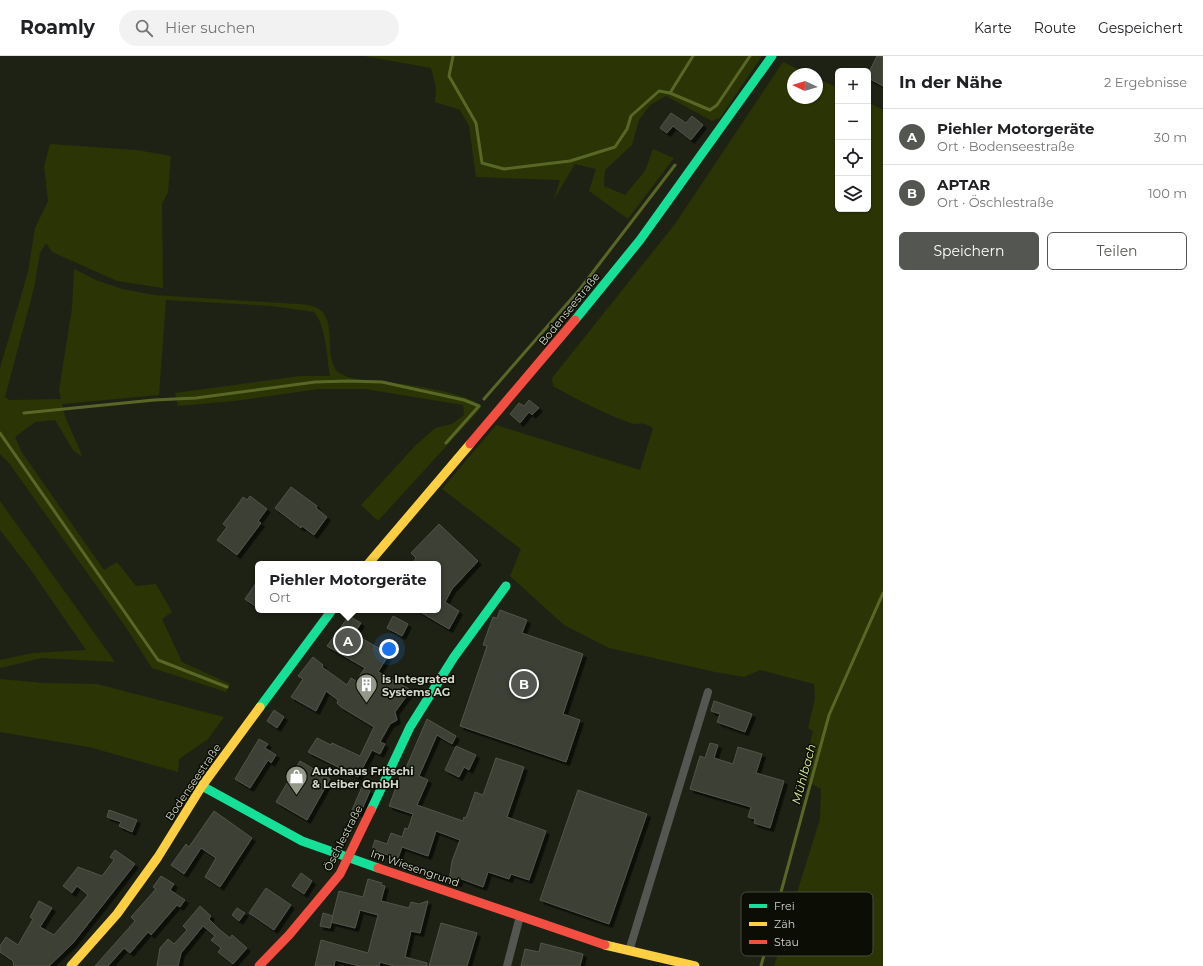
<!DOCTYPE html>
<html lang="de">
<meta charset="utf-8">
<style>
:root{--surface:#fff;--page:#f2f2f2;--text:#202124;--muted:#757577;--line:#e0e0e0;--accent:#545751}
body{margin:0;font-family:Montserrat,sans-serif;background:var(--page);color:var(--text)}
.controls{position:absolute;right:12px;top:12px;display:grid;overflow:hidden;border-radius:6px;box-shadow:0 1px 3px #0004}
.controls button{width:36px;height:36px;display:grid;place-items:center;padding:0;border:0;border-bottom:1px solid var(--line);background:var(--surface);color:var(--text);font:20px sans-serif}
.compass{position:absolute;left:787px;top:12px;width:36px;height:36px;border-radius:50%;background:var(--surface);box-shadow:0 1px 3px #0004;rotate:274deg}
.you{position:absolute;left:389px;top:593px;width:14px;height:14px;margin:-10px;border:3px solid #fff;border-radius:50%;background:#1a73e8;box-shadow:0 0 0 6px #1a73e833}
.badge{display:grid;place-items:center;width:26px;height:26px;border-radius:50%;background:var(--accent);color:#fff;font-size:13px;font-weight:700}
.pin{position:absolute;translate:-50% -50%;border:2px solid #fff;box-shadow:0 1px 4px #0006}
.popup{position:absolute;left:255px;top:505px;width:186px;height:52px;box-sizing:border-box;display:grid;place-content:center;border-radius:6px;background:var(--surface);filter:drop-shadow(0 1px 3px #0005);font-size:13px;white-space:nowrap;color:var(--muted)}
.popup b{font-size:15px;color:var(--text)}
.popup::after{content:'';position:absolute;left:50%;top:100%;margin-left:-8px;border:8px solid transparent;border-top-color:var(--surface)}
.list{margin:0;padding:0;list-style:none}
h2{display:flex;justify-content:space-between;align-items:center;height:52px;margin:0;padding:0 16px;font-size:17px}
h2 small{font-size:13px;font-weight:400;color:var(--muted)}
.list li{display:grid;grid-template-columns:26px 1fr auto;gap:12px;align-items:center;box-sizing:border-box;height:56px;padding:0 16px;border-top:1px solid var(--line)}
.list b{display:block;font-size:15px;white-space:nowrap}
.list p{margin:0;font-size:13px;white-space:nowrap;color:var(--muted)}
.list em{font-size:13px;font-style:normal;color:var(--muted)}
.actions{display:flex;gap:8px;padding:12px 16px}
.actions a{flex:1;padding:9px 0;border:1px solid var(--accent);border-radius:6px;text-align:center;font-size:14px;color:var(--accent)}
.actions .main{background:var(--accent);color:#fff}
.icon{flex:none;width:22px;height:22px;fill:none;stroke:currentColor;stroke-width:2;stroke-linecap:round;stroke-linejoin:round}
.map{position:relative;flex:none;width:883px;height:910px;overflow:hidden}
header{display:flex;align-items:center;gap:24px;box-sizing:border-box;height:56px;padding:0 20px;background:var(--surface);border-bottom:1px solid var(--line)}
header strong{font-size:19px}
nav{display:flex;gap:22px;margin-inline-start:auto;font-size:14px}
.search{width:280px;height:36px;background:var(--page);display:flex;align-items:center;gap:10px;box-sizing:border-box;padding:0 14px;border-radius:22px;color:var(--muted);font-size:15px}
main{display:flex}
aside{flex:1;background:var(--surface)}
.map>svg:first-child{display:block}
</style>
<header>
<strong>Roamly</strong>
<div class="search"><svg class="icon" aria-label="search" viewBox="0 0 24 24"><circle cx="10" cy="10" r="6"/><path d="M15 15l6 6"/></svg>Hier suchen</div>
<nav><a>Karte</a><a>Route</a><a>Gespeichert</a></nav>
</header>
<main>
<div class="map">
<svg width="883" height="910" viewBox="0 0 883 910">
<defs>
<filter id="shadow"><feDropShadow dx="3.5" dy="3.5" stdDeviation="0" flood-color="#0009"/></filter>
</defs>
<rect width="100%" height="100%" fill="#1e2215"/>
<g fill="#2b3404">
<path d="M364 0H762L720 62 712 65 666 40 650 49 639 64 632 89 605 114 604 130 625 139 645 115 653 93 674 102 628 163 589 135 596 113 575 108 554 143 560 124 476 121 469 70 460 54 435 46 436 32 431 12Z"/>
<path d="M783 6 808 18H793V42H817V22L838 32V153H868V46L883 54V910H774L820 763 821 733 801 722 813 675 808 672 815 642 814 628 760 614 744 621 715 616 609 592 564 569 510 520 521 493 442 433 496 369 640 414 653 372C640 364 639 370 630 367 603 357 578 344 553 330L552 322 675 168Z"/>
<path d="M50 88 137 94 171 100 168 136 162 148 163 232 117 225 52 196 46 187 40 197 34 232 5 341 9 344 61 343 59 334 72 252 74 213 96 224 122 233 154 239 297 248C303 248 310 249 315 251 341 261 320 306 341 318 353 325 368 323 380 325 410 329 455 334 481 349V352L378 465 361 449 415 390 435 372 452 368 464 359 463 349 365 333H319L234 345 178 350 175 337 300 320H330C327 302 326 269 314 256L272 250 166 244 159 339 62 348C65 367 77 383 82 401L73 394 55 364 35 366 15 381 21 395 104 514 117 506 136 530 156 528 172 556 162 563 182 606 230 628 226 636 152 612 125 570 9 407 0 398V312L28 216 35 172 48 145 44 110Z"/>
<path d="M0 445 115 606 42 602 0 612V604L33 597 86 594 31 514 0 474Z"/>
<path d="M0 623 44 627 97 628 224 661 208 683 179 703 178 716 89 691 0 676Z"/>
</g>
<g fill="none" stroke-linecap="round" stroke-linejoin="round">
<g stroke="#596726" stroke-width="3">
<path d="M453 0 449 20 476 67 482 107 504 113 570 105 615 91 627 73 631 60 659 35 670 37 710 54 717 49 750 0"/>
<path d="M670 37 693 0"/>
<path d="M484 343 580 233 675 109"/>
<path d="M24 357 154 344 196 342 315 326 348 325 382 326 464 344 479 350 446 387"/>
<path d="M0 377 158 604 227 631"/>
<path d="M761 910 829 659 883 537"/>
</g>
</g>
<g fill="#3d4035" stroke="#515549" filter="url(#shadow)">
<path d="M877 0H883V30L868 22V18Z"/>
<path d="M671 57 686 67 692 60 703 69 691 84 673 70 667 77 660 72Z"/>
<path d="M529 344 539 352 532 359 529 356 520 367 510 358 519 347 524 350Z"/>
<path d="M291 431 317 450 316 452 327 461 314 479 302 470 301 472 275 452Z"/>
<path d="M250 440 267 453 258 465 261 467 237 499 217 484 227 471 223 468 236 451 243 441 247 444Z"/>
<path d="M439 468 478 505 452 533 445 546 459 555 449 573 417 554H438V508H412L416 502 411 497Z"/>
<path d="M258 524V552L245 543Z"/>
<path d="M500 554 527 564 522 577 583 598 563 658 580 664 566 706 460 670 487 590 483 589 493 561 497 562Z"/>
<path d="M349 560 361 567 354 578 389 598 378 616 411 634 395 656 397 664 390 668 380 686 385 688 380 698 372 694 358 721 308 696 317 682 331 689 332 687 360 700 374 671 341 651 337 647 338 644 326 635 316 655 291 641 303 623 298 620 313 601 323 609 322 611 347 629 351 622 356 625 365 612 327 590Z"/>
<path d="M393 560 408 568 402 580 387 572Z"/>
<path d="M714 645 752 658 745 676 717 666 720 658 711 655Z"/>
<path d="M274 654 284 661 277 672 267 665Z"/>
<path d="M427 663 456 680 452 688 437 679 419 720 428 724 417 749 463 765 464 761 466 762 475 736 483 739 496 702 524 711 507 761 546 775 529 824 511 818 509 823 488 816 483 831 459 822V827L449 826 452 805 460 784 436 775 428 800 402 791 398 802 372 794 375 784 387 788 391 777 402 781 405 772 408 773 413 758 389 750 403 713 405 714Z"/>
<path d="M259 683 268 688 265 692 276 699 271 707 268 704 250 732 235 723Z"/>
<path d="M710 687 718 689 714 702 733 708 738 691 762 698 756 717 784 725 770 772 754 767 755 763 748 761 751 751 690 733 700 700 705 702Z"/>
<path d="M456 690 476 699 469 714 464 711 459 721 445 714Z"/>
<path d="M300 705 330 723 307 764 276 746Z"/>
<path d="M362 731 370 735 360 758 352 754Z"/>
<path d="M578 734 647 758 609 868 540 844Z"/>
<path d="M109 754 137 764 132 776 119 770 121 766 107 761Z"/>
<path d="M214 755 252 782 220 831 205 821 216 802 201 792 184 818 171 809 186 788 189 791Z"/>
<path d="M115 794 135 808 73 887 49 910H14L13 905 0 896V890L6 881 18 889 33 863 30 861 39 845 52 852 40 871 54 879 88 839 77 830 72 837 63 830 78 811 102 820 114 804 110 801Z"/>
<path d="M301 817 312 825 304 838 292 830Z"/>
<path d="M161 820 174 828 170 834 185 844 180 851 177 849 151 879 148 876 130 897 124 892 108 910H95L135 865 131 861 156 833 153 831Z"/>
<path d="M368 823 382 827 381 829 385 830 381 845 409 852 411 846 419 848 428 845 420 877 411 875 405 901 427 907V910H394L380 906 379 910H360L335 904 334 910H315L321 884 368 897 378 859 360 854 355 872 331 866 339 835 363 841Z"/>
<path d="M266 832 291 849 274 874 249 857Z"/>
<path d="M200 850 211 860 209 863 220 874 230 882 232 879 247 892 233 908 218 896 221 892 211 884 215 880 203 870 181 897 178 910H157L160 892 168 883 174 888 187 874 183 870Z"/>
<path d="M237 852 245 857 239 865 232 859Z"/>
<path d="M323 857 333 860 330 872 320 870Z"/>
<path d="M441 867 477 877 467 910H429Z"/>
<path d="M541 887 583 898 580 910H521L525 893 539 896Z"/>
</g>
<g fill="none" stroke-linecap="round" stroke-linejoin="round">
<g stroke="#555651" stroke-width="8">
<path d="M629 895 708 636"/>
<path d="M507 910 520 860"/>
</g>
<g stroke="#16e098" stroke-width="9">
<path d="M575 264 640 184 772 0"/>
<path d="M260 651 332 554"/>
<path d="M202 730 302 785 378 812"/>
<path d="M371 754 410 671 454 601 506 530"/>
</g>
<g stroke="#ffcf43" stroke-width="9">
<path d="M368 508 470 388"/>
<path d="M605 889 695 910"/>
<path d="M71 910 117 858 158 801 202 730 260 651"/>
</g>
<g stroke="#f24e42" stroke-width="9">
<path d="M470 388 575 264"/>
<path d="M378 812 605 889"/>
<path d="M259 910 289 879 340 818 371 754"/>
</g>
</g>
<defs>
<symbol id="building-pin" viewBox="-11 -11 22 30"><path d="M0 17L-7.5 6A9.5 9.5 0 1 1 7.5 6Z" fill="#939889" stroke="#0c0e05"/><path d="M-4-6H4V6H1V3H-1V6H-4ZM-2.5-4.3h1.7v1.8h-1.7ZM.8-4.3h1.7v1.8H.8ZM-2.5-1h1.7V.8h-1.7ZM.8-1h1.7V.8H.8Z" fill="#fff"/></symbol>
<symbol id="shop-pin" viewBox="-11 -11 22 30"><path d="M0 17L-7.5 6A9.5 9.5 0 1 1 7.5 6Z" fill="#939889" stroke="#0c0e05"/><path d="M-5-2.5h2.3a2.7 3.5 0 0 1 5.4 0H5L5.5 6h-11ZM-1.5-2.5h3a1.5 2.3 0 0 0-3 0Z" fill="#fff"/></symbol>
</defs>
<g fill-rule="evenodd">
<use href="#building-pin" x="354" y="616" width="25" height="34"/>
<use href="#shop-pin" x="284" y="708" width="25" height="34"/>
</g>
<g text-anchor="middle" stroke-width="3" stroke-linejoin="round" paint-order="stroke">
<g font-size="11" fill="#d2d7c8" stroke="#0c0e05">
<text transform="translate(569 253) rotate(-51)" y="4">Bodenseestraße</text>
<text transform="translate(193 726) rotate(-56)" y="4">Bodenseestraße</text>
<text transform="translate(343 782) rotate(-63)" y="4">Öschlestraße</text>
<text transform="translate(415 812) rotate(19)" y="4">Im Wiesengrund</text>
</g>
<g font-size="11" font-weight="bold" fill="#d2d7c8" stroke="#0c0e05" text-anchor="start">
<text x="382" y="627">is Integrated<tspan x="382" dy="13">Systems AG</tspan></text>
<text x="312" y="719">Autohaus Fritschi<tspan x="312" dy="13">&amp; Leiber GmbH</tspan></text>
</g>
<g font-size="12" font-style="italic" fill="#d9f18f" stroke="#0c0e05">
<text transform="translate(804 718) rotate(-75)" y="4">Mühlbach</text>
</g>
</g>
<rect x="741" y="836" width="132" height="64" rx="6" fill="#0c0e05" stroke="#474a40" stroke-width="1"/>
<rect x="749" y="848" width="18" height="4" fill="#16e098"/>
<rect x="749" y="866" width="18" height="4" fill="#ffcf43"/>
<rect x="749" y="884" width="18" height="4" fill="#f24e42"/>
<g font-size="11" fill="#d2d7c8">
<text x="774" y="854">Frei</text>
<text x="774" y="872">Zäh</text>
<text x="774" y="890">Stau</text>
</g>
</svg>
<div class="controls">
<button>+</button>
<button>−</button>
<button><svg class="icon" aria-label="locate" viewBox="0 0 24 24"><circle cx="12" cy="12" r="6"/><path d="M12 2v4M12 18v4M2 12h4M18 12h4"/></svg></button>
<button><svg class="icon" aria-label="layers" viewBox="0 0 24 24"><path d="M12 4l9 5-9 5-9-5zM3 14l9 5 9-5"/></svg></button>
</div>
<svg class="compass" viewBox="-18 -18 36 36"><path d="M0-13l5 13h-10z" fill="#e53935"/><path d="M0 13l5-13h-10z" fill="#757577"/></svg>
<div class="you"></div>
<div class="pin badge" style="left:348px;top:585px">A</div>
<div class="popup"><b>Piehler Motorgeräte</b>Ort</div>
<div class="pin badge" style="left:524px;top:628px">B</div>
</div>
<aside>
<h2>In der Nähe<small>2 Ergebnisse</small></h2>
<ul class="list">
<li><span class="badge">A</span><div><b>Piehler Motorgeräte</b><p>Ort · Bodenseestraße</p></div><em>30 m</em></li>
<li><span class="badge">B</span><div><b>APTAR</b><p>Ort · Öschlestraße</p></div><em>100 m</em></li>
</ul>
<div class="actions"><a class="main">Speichern</a><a>Teilen</a></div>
</aside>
</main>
